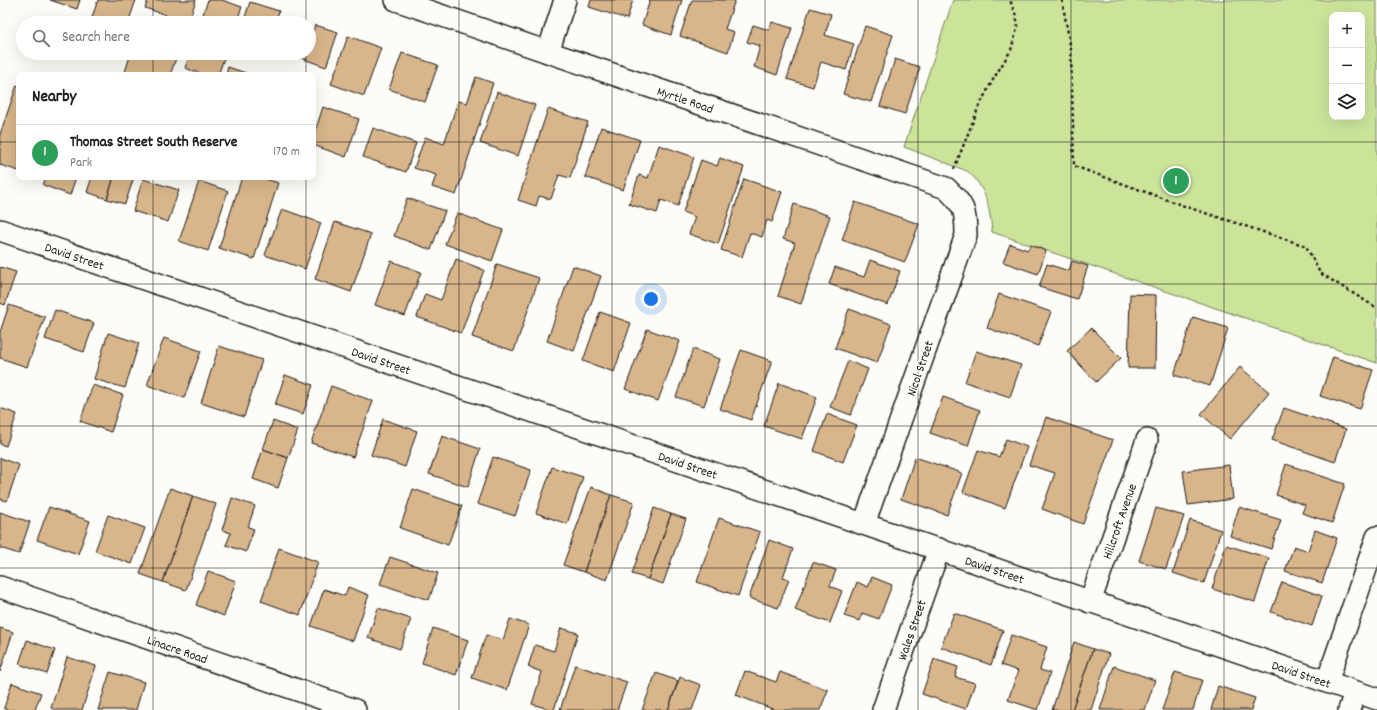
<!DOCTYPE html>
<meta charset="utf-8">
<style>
:root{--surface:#fff;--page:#f2f2f2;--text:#202124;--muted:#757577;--line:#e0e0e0;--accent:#b45309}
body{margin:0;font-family:Dekko,sans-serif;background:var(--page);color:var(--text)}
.controls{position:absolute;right:12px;top:12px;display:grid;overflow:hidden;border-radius:8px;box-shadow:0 4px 16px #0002}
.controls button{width:36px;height:36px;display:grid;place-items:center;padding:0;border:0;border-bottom:1px solid var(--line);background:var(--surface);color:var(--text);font:20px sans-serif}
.you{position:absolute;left:651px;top:299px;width:14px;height:14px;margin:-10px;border:3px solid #fff;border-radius:50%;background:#1a73e8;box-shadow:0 0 0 6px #1a73e833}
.badge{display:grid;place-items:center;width:26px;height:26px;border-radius:50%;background:var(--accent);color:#fff;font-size:13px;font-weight:700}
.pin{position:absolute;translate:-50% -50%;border:2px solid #fff;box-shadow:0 1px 4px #0006}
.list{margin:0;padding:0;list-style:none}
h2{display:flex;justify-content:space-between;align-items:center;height:52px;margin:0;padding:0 16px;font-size:17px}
h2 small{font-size:13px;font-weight:400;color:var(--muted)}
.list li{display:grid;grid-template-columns:26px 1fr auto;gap:12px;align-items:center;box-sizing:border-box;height:56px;padding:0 16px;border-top:1px solid var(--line)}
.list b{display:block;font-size:15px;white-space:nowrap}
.list p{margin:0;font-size:13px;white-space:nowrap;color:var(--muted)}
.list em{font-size:13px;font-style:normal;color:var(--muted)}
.icon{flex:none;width:22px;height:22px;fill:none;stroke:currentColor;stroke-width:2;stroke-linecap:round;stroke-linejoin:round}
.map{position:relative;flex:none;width:1377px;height:710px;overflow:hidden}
.search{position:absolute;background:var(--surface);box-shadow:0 4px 16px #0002;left:16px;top:16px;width:300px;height:44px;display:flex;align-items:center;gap:10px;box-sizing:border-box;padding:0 14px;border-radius:22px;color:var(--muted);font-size:15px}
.panel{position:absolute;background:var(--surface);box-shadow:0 4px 16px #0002;left:16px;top:72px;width:300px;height:108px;border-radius:8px}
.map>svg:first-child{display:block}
</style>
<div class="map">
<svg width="1377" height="710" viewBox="0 0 1377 710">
<rect width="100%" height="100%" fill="#fdfcf7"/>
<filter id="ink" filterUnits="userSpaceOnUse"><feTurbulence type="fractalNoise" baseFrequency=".025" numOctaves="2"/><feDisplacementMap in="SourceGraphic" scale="8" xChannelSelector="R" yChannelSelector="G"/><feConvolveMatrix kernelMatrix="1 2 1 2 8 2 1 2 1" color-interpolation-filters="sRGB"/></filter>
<g filter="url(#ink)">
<path fill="#cbe49a" stroke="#74805b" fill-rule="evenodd" d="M953 0H1377V363L992 232C990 209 986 186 967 171L904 147ZM1332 15H1362V117H1332Z"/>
<g fill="#d8b58a" stroke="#1c1c1c">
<path d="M50 0H80L77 9Z"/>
<path d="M98 0H136L128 23H90Z"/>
<path d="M148 0H196L188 23H163L166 15 145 8Z"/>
<path d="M208 0H222L242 7 236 23H200Z"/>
<path d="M591 0H633L627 19 589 7Z"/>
<path d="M650 0H682L671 35 642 25Z"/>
<path d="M692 0H735L725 29 734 32 728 52 680 36Z"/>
<path d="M250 2 279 11 275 23H243Z"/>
<path d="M810 8 831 14 825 35 854 44 846 70 821 62 813 87 787 79Z"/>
<path d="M772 22 792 28 777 75 754 67 760 46 747 42 753 25 769 30Z"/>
<path d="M315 25 338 32 326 67 290 54V53H309V30L313 31Z"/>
<path d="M865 26 893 35 871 102 843 94Z"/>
<path d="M348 36 381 48 364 96 331 84Z"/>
<path d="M131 53H178L170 75H124Z"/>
<path d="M190 53H226L218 75H205L185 68Z"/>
<path d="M402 53 438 65 425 102 389 89Z"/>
<path d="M895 59 920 67 905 114 880 106Z"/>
<path d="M228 67 252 75H226Z"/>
<path d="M476 77 493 83 456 195 432 187 436 175 414 168 425 137 444 144 458 101 467 103Z"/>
<path d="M17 85 19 86V171L0 165V134Z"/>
<path d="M497 92 535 105 518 156 480 143Z"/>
<path d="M323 107 359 119 346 157 313 145V138Z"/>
<path d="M548 109 588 122 570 178 559 175 551 199 539 196 536 206 518 200Z"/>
<path d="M601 127 640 140 623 190 585 177Z"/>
<path d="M373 128 416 143 406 172 363 157Z"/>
<path d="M659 145 694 157 678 206 661 200 657 213 629 204 639 175 648 178Z"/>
<path d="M720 158 744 167 718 244 689 234 695 217 683 212 701 160 717 166Z"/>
<path d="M46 177H76L70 195 43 185Z"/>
<path d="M92 177H114L107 199 87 192Z"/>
<path d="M114 177H134L125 204 107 199Z"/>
<path d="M242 177H260L278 183 254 259 219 248Z"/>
<path d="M143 179 179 190 168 222 133 211Z"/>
<path d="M744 179 782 192 772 222 767 220 762 237 750 233 742 257 721 250Z"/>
<path d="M199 181 228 191 208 251 179 241Z"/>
<path d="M407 198 445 211 431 250 394 236Z"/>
<path d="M855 202 919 224 905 262 842 240Z"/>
<path d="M794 204 830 216 801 304 778 296 795 243 783 239Z"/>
<path d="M282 209 321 223 305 269 265 255Z"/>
<path d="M457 213 503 230 492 261 445 244Z"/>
<path d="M335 222 371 234 351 292 315 279Z"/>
<path d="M1010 244 1028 250 1030 245 1046 251 1038 274 1003 262Z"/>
<path d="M456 259 484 270 461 333 417 317 425 294 441 300Z"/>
<path d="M870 260 900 271 888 305 829 284 835 267 864 277Z"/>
<path d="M391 261 421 272 405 316 375 305Z"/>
<path d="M1072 261 1088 266 1077 299 1039 287 1047 264 1069 271Z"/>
<path d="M497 264 539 278 514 351 472 337Z"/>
<path d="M573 266 601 276 574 351 547 341Z"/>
<path d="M0 267 16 272 5 305 0 303Z"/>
<path d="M999 294 1051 312 1038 346 987 328Z"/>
<path d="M1130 294 1156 295 1155 368H1128Z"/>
<path d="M9 305 45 317 27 367 0 358V332Z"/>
<path d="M849 309 891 324 877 363 835 348Z"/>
<path d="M55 310 94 323 84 352 45 339Z"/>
<path d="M600 312 631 323 614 372 583 361Z"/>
<path d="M1193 317 1228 328 1210 386 1174 375Z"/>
<path d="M1091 328 1121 358 1096 382 1067 351Z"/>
<path d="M647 329 680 341 658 401 625 389Z"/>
<path d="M108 333 139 343 125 388 94 379Z"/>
<path d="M164 338 201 351 184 398 147 385Z"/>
<path d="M219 346 262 360 244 417 201 403Z"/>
<path d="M693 349 720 359 704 406 676 397Z"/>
<path d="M741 350 772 361 751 420 720 409Z"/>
<path d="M976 351 1021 365 1010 397 965 382Z"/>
<path d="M1333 357 1373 370 1360 409 1320 396Z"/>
<path d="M848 361 868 369 851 415 830 407Z"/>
<path d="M1240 367 1269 392 1230 439 1201 414Z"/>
<path d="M285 375 313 385 303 414 275 405Z"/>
<path d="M779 383 817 397 802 439 764 426Z"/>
<path d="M93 385 123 395 111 432 80 421Z"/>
<path d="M331 386 373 401 353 457 311 443Z"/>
<path d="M943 397 980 410 968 446 930 433Z"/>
<path d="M0 408 17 414 6 446 0 444Z"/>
<path d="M1284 408 1346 429 1335 462 1272 440Z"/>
<path d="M827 414 857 425 843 462 814 451Z"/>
<path d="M1046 417 1113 440 1083 524 1042 509 1055 473 1029 465Z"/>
<path d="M383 419 417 431 405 467 371 455Z"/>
<path d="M273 421 298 430 288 458 263 449Z"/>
<path d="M442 436 480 449 468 487 429 474Z"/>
<path d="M1006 439 1027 447 1005 508 963 492 978 450 999 457Z"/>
<path d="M263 449 288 458 278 488 253 479Z"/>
<path d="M493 457 531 470 515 516 477 504Z"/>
<path d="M915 457 962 473 947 515 901 499Z"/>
<path d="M0 458 19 465 7 501 0 499Z"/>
<path d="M1286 464 1345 484 1332 523 1302 513 1305 505 1276 495Z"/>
<path d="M1229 465 1233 499 1188 505 1183 471Z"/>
<path d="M552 467 583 477 567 524 536 513Z"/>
<path d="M591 487 611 495 584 572 563 565Z"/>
<path d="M170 488 193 496 163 582 140 574Z"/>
<path d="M413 489 462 506 448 545 400 528Z"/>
<path d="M611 495 634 502 607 580 584 572Z"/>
<path d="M193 496 216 504 186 590 163 582Z"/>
<path d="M232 498 255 506 248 527 254 529 246 552 226 545 231 533 222 530Z"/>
<path d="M49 507 90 521 78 554 37 540Z"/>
<path d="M1239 507 1281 520 1271 549 1230 536Z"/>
<path d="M654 508 671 514 648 579 632 574Z"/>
<path d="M1156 508 1184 516 1166 569 1139 561Z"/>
<path d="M0 512 30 522 19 554 0 548Z"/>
<path d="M671 514 686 519 663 584 648 579Z"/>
<path d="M108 515 145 528 132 564 95 551Z"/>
<path d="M719 518 760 532 738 596 697 582Z"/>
<path d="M1190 520 1221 530 1204 583 1173 573Z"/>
<path d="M1315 530 1337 538 1322 583 1285 571 1294 546 1308 551Z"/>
<path d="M769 540 793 549 783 577 789 579 778 608 749 598Z"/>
<path d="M1226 545 1269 558 1255 602 1212 589Z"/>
<path d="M279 548 318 562 300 615 261 601Z"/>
<path d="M390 557 438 573 429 600 380 584Z"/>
<path d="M813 562 836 570 830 586 842 591 830 623 795 610Z"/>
<path d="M208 571 236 581 224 616 196 605Z"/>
<path d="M872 577 892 585 879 619 862 613 860 621 844 616 857 582 868 587Z"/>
<path d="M1282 582 1322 596 1312 626 1271 612Z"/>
<path d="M348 587 369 595 353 641 311 626 324 589 345 596Z"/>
<path d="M378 608 411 619 400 649 368 638Z"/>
<path d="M954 613 1003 630 991 665 941 647Z"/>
<path d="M510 619 529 625 507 690 472 678 486 635 503 640Z"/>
<path d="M0 628 13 632 0 672Z"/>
<path d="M433 628 468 640 456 675 422 663Z"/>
<path d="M561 628 578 633 554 710H552L532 704 542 672 528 667 535 645 554 651Z"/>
<path d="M1011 635 1047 647 1040 670 1050 673 1038 710 1008 700 1018 671 1001 665Z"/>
<path d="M27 640 55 650 47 674 19 664Z"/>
<path d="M1074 642 1093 649 1072 710H1052Z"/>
<path d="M1093 649 1109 654 1091 710H1072Z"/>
<path d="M67 657 96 666 82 710H56L51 708Z"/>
<path d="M934 659 958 667 955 677 975 683 966 709 922 694Z"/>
<path d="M575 665 627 682 617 710H560Z"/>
<path d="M1114 666 1155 680 1145 710H1100Z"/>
<path d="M745 671 776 682 780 672 828 690 820 710H775L736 695Z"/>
<path d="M110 672 144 682 136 710H98Z"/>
<path d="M1175 672 1202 680 1193 710H1162Z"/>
<path d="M656 673 678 681 668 710H642Z"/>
<path d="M680 677 701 685 692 710H668Z"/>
<path d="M12 683 41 693 35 710H8L4 708Z"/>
<path d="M1218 686 1255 698 1251 710H1211Z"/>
</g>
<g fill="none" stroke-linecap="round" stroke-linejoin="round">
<defs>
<g id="street">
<path id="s1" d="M396 0 946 188C964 205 966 210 966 235L864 524"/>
<path d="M548 52 565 0"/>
<path id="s2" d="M0 230 1377 699"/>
<path id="s3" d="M0 587 355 710"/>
<path id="s4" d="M1090 602 1147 440"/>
<path d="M1327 682 1377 537"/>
<path id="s5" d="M883 710 939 549"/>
<path d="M1349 710 1355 692"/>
</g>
</defs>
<use href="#street" stroke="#1c1c1c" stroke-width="24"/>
<g stroke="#1c1c1c" stroke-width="2.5" stroke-dasharray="3 3" stroke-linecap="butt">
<path d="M1062 0 1071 50 1074 166 1187 207 1306 246 1320 273 1377 308"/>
<path d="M954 169 979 106 994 78 1011 50 1018 25 1016 16 1010 0"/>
</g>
<use href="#street" stroke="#fdfcf7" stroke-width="21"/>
</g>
</g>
<path fill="none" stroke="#1c1c1c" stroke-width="1" stroke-opacity="0.55" d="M153 0V23M306 0V23M459 0V710M612 0V710M765 0V710M918 0V710M1071 0V710M1224 0V710M153 53V75M306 53V75M0 142H19M313 142H1377M153 177V710M306 177V710M0 284H1377M0 426H1377M0 568H1377"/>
<g text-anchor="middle" stroke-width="3" stroke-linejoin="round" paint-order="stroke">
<g font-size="13" fill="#1c1c1c" stroke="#fdfcf7">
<text dy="5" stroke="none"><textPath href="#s1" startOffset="306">Myrtle Road</textPath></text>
<text dy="5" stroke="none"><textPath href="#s2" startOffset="79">David Street</textPath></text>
<text dy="5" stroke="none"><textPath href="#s2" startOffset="403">David Street</textPath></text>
<text transform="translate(919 368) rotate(-71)" y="5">Nicol Street</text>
<text dy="5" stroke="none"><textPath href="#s2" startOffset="727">David Street</textPath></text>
<text dy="5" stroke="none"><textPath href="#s4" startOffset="86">Hillcroft Avenue</textPath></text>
<text dy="5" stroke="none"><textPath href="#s2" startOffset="1051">David Street</textPath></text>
<text dy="5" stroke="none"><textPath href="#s5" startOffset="85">Wales Street</textPath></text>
<text dy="5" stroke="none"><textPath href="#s3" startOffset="188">Linacre Road</textPath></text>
<text dy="5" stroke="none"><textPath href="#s2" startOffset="1375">David Street</textPath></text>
</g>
</g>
</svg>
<div class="controls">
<button>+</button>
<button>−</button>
<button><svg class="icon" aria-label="layers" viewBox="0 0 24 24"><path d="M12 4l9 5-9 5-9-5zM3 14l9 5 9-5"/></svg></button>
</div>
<div class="you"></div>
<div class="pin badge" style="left:1176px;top:181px;background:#2e9e5b">1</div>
<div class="search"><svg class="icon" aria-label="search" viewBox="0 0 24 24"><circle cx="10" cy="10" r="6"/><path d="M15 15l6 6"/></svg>Search here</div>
<section class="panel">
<h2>Nearby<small></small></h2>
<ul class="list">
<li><span class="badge" style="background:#2e9e5b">1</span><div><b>Thomas Street South Reserve</b><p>Park</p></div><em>170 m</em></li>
</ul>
</section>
</div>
